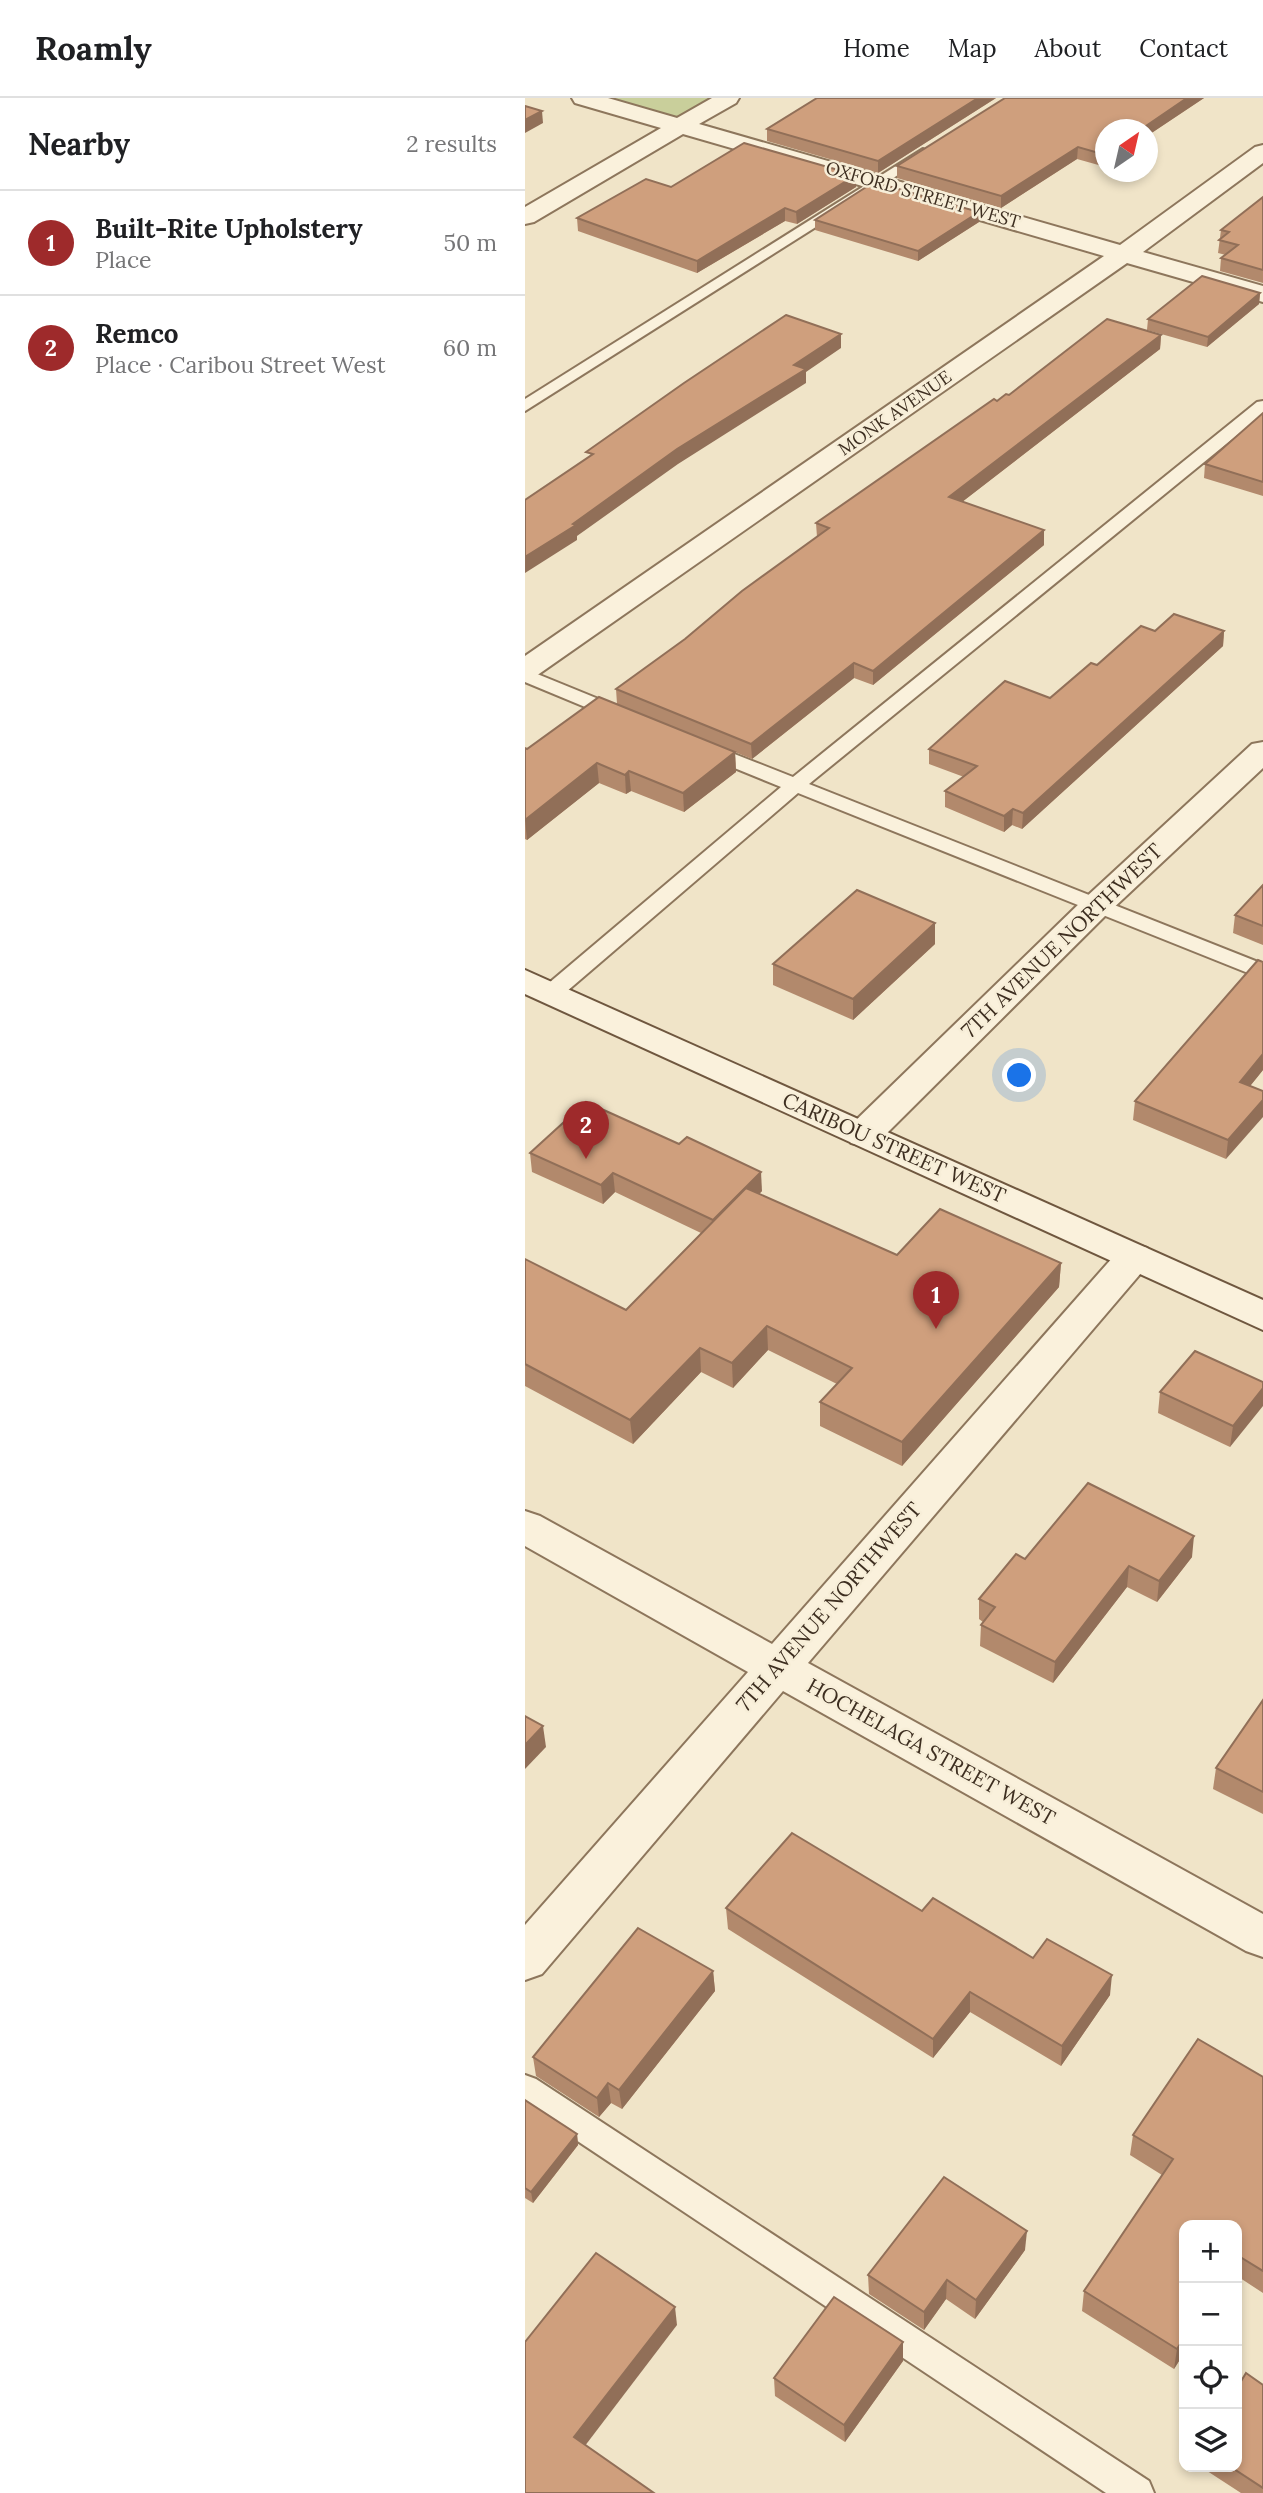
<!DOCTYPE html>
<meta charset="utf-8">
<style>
:root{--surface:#fff;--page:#f6f6f6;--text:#202124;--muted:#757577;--line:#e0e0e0;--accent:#9e2a2b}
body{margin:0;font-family:Lora,serif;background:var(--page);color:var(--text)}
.controls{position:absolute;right:21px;bottom:21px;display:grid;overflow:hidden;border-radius:14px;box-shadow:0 4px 10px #0003}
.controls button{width:63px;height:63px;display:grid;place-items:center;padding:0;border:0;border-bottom:2px solid var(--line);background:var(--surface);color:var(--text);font:35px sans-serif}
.compass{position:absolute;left:570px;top:21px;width:63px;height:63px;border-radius:50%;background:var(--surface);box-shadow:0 4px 10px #0003;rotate:34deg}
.you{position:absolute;left:495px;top:978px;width:24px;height:24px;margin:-18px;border:5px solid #fff;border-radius:50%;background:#1a73e8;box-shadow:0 0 0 10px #1a73e833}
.badge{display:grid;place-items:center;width:46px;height:46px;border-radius:50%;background:var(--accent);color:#fff;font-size:23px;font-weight:700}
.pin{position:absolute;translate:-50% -58px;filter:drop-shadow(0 2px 4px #0008)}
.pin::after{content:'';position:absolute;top:37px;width:24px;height:21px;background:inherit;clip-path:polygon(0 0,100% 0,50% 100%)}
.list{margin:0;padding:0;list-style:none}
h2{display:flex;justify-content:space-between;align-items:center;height:91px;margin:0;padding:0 28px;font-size:30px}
h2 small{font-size:23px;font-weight:400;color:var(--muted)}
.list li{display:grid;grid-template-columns:46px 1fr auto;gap:21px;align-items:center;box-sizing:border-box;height:105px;padding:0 28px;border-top:2px solid var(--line)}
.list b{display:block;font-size:26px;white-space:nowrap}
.list p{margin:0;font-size:23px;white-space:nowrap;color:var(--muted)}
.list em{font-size:23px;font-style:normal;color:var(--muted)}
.icon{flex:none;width:38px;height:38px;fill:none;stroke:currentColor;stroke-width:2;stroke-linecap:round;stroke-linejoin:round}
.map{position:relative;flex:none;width:738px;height:2395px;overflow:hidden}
header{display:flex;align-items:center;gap:42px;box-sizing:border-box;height:98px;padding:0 35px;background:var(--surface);border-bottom:2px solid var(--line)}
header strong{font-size:33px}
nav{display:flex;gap:38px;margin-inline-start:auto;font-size:24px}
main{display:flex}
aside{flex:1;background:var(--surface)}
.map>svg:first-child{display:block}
</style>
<header>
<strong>Roamly</strong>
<nav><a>Home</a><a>Map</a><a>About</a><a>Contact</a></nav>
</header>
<main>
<aside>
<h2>Nearby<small>2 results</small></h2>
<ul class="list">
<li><span class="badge">1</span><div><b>Built-Rite Upholstery</b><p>Place</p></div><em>50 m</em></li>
<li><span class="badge">2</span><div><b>Remco</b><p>Place · Caribou Street West</p></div><em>60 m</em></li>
</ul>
</aside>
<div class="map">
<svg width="738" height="2395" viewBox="0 0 738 2395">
<rect width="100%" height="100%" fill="#f0e4c8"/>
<path fill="#c9cf9b" d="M62 0H203L157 27Z"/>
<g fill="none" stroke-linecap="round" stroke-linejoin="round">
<defs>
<g id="lane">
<path d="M398 51 405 55 403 58 0 313V301Z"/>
<path d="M738 303V316L284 686 738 866V881L273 695 34 900H18L15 895 18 890 256 689 175 656 172 652 175 648H189L268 679 732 304Z"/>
<path d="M0 571 103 613 106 617 103 621H89L0 584Z"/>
<path d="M0 1977 11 1981 624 2383 629 2395H581L0 2008Z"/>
</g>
<g id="street">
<path d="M47 0H83L152 20 187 0H214L211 5 174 26 595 147 730 49 738 47V65L618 154 738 188V204L602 165 11 578 0 581V558L579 158 158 36 9 124 0 126V109L136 30 50 5Z"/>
<path d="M738 644V670L583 815 352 1045 339 1048 326 1045 321 1036 326 1027 559 801 727 646Z"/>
<path d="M609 1146 622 1150 628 1159 622 1168 283 1565 738 1816V1859L721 1853 258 1593 17 1876 0 1882V1827L223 1574 0 1448V1413L15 1418 247 1546 596 1150Z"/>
</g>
<path id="secondary" d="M0 872 738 1202V1232L0 896Z"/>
</defs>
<use href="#lane" stroke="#8d765c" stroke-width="4"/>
<use href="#street" stroke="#8d765c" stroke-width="4"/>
<use href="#secondary" stroke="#6f573f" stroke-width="4"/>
<use href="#lane" fill="#faf1dc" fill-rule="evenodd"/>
<use href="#street" fill="#faf1dc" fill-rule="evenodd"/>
<use href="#secondary" fill="#faf1dc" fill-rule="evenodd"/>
</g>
<g fill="#b2896c">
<path d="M471 0 353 75 242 43V31Z"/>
<path d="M480 0H679L577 68 552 61 476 110 372 80V68Z"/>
<path d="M331 77V89L272 126 260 123 172 175 53 133 52 120 146 89Z"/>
<path d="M738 99V185L695 173 696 160 701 157 693 155 696 132Z"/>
<path d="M454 114V124L393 163 290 132V122Z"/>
<path d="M735 195 734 206 682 249 622 232 623 221Z"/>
<path d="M636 237 635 251 437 404 519 447 348 587 329 580 227 661 92 606 91 591 160 541 292 439 291 425 472 303Z"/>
<path d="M738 315V398L679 380 680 366Z"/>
<path d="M630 533H699L698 548 497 731 487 727 479 734 420 709V693L439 679 404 666V651L525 600 572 567Z"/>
<path d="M0 650 210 654 211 674 159 714 106 693 101 696 74 685 2 742 0 741Z"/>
<path d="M738 787V847L708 835 710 817Z"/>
<path d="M410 846 328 922 248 887V866Z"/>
<path d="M738 972 725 988 701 1061 608 1022 610 1003Z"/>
<path d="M5 1055 237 1093 234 1096 372 1157 536 1165 534 1189 377 1368 295 1328V1304L312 1286 243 1252 208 1290 176 1274 108 1346 0 1288V1161L101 1212 176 1135 90 1094 78 1106 7 1074Z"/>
<path d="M738 1284 705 1349 633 1315 635 1294Z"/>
<path d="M667 1459 632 1504 602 1489 528 1585 455 1548 456 1527 458 1524 454 1521V1501L500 1461Z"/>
<path d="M738 1602V1716L688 1691 691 1670Z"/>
<path d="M201 1810 397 1813 508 1860 585 1897 536 1968 445 1914 408 1960 203 1831Z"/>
<path d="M188 1873 190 1893 97 2011 86 2005 74 2019 11 1978 8 1959Z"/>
<path d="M738 1979V2195L712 2178V2127L659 2255 649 2271 557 2213 559 2193 637 2077 605 2057 608 2037Z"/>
<path d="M0 2002 52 2036 53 2047 8 2105 0 2100Z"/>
<path d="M500 2152 450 2221 421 2201 399 2232 344 2196 343 2177Z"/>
<path d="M378 2244V2263L320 2344 250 2298 249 2280Z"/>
<path d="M738 2287V2395H716L676 2369H712Z"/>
</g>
<g fill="#916f58">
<path d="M453 0H471L353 75V63Z"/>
<path d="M662 0H679L622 38V32H615Z"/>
<path d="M17 13 18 25 0 35V22Z"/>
<path d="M553 49 552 61 476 110V98Z"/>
<path d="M580 54V66L577 68V56Z"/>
<path d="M331 77V89L272 126 271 114Z"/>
<path d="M260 110V123L172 175V163Z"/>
<path d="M454 114V124L393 163V153Z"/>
<path d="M735 195 734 206 682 249 683 239Z"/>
<path d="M316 236V250L281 274V285L153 366 52 438V442L0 475V459L269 267Z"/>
<path d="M636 237 635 251 424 414V399Z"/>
<path d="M519 432V447L348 587V573Z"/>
<path d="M699 533 698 548 497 731 498 715Z"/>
<path d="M329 565V580L227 661 226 646Z"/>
<path d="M210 654 211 674 159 714 158 695Z"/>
<path d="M72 665 74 685 2 742 0 722Z"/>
<path d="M104 673 106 693 101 696 100 677Z"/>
<path d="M488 711 487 727 479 734V718Z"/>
<path d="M410 825V846L328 922V901Z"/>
<path d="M738 956V972L713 1003 715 984Z"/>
<path d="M738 1002V1019L701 1061 703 1042Z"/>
<path d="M236 1074 237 1093 189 1141 188 1122Z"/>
<path d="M88 1075 90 1094 78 1106 76 1087Z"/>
<path d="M536 1165 534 1189 377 1368V1344Z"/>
<path d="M242 1228 243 1252 208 1290 207 1265Z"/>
<path d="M175 1250 176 1274 108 1346 105 1322Z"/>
<path d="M738 1290V1308L705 1349 708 1328Z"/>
<path d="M669 1438 667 1459 632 1504 634 1483Z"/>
<path d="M604 1468 602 1489 528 1585 530 1564Z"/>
<path d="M18 1628 21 1649 0 1671V1647Z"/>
<path d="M188 1873 190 1893 97 2011 94 1992Z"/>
<path d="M587 1877 585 1897 536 1968 537 1948Z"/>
<path d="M445 1894V1914L408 1960V1941Z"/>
<path d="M83 1985 86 2005 74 2019 72 2000Z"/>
<path d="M52 2036 53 2047 8 2105 6 2094Z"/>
<path d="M502 2133 500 2152 450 2221 451 2202Z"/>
<path d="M422 2182 421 2201 399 2232V2214Z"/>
<path d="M150 2209 152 2227 53 2357 49 2339Z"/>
<path d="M659 2240V2255L649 2271 652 2251Z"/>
<path d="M378 2244V2263L320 2344 319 2327Z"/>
</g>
<g fill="#cf9f7d" stroke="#916f58" stroke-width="2">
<path d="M292 0H453L353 63 242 31Z"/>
<path d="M480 0H662L615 32H580V54L577 56 553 49 476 98 372 68Z"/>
<path d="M0 8 17 13 0 22Z"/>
<path d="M219 45 331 77 271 114 260 110 172 163 52 120 121 81 146 89Z"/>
<path d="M349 84 454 114 393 153 290 122Z"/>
<path d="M738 99V172L696 160 713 147 694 142 704 134 696 132Z"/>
<path d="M677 178 735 195 683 239 623 221Z"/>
<path d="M261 217 316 236 269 267 281 271 152 351 48 426 51 427 0 459V402L68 356 61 354 159 285Z"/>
<path d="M582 221 636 237 424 399 519 432 348 573 329 565 226 646 91 591 160 541 217 493 304 430 291 425 469 301 472 303 481 296 484 297Z"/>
<path d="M738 315V384L680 366Z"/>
<path d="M649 516 699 533 498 715 488 711 479 718 420 693 452 668 404 651 480 583 525 600 566 565 572 567 616 528 630 533Z"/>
<path d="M74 599 210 654 158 695 104 673 100 677 72 665 0 722V650L2 651Z"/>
<path d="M738 787V828L710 817Z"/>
<path d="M332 792 410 825 328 901 248 866Z"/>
<path d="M733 862 738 864V956L715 984 738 993V1002L703 1042 610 1003Z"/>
<path d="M61 1004 154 1046 162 1039 236 1074 188 1122 88 1075 76 1087 5 1055Z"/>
<path d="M221 1090 372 1157 415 1111 536 1165 377 1344 295 1304 327 1270 242 1228 207 1265 175 1250 105 1322 0 1266V1161L101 1212Z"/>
<path d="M670 1253 738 1284V1290L708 1328 635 1294Z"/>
<path d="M563 1385 669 1438 634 1483 604 1468 530 1564 456 1527 470 1509 454 1501 491 1456 500 1461Z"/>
<path d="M738 1602V1694L691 1670Z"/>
<path d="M0 1618 18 1628 0 1647Z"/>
<path d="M267 1735 397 1813 408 1800 508 1860 522 1841 587 1877 537 1948 445 1894 408 1941 201 1810Z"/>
<path d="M113 1830 188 1873 94 1992 83 1985 72 2000 8 1959Z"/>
<path d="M673 1941 738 1979V2173L712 2157V2127H659V2240L652 2251 559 2193 648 2061 608 2037Z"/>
<path d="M0 2002 52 2036 6 2094 0 2090Z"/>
<path d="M419 2079 502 2133 451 2202 422 2182 399 2214 343 2177Z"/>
<path d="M71 2155 150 2209 49 2339 129 2395H0V2244Z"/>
<path d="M309 2199 378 2244 319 2327 249 2280Z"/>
<path d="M721 2275 738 2287V2390L706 2369H712V2290Z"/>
</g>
<g text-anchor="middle" stroke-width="5" stroke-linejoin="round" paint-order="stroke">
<g font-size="18" fill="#3d2e20" stroke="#f7eed8">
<text transform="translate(398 97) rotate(16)" y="6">OXFORD STREET WEST</text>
<text transform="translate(370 315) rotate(-35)" y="6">MONK AVENUE</text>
</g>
<g font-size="21" fill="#3d2e20" stroke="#f7eed8">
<text transform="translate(537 843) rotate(-44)" y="7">7TH AVENUE NORTHWEST</text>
<text transform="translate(369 1050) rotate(24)" y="7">CARIBOU STREET WEST</text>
<text transform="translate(304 1509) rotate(-49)" y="7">7TH AVENUE NORTHWEST</text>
<text transform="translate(406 1654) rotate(29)" y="7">HOCHELAGA STREET WEST</text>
</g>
</g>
</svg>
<div class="controls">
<button>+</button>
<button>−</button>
<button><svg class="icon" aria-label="locate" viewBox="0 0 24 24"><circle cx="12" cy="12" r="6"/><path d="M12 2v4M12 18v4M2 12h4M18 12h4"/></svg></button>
<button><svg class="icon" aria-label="layers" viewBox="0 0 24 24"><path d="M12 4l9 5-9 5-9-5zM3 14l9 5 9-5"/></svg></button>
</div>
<svg class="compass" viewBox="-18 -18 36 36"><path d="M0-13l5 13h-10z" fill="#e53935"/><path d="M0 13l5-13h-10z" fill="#757577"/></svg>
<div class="you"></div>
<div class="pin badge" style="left:411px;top:1231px">1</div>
<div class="pin badge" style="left:61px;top:1061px">2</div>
</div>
</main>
